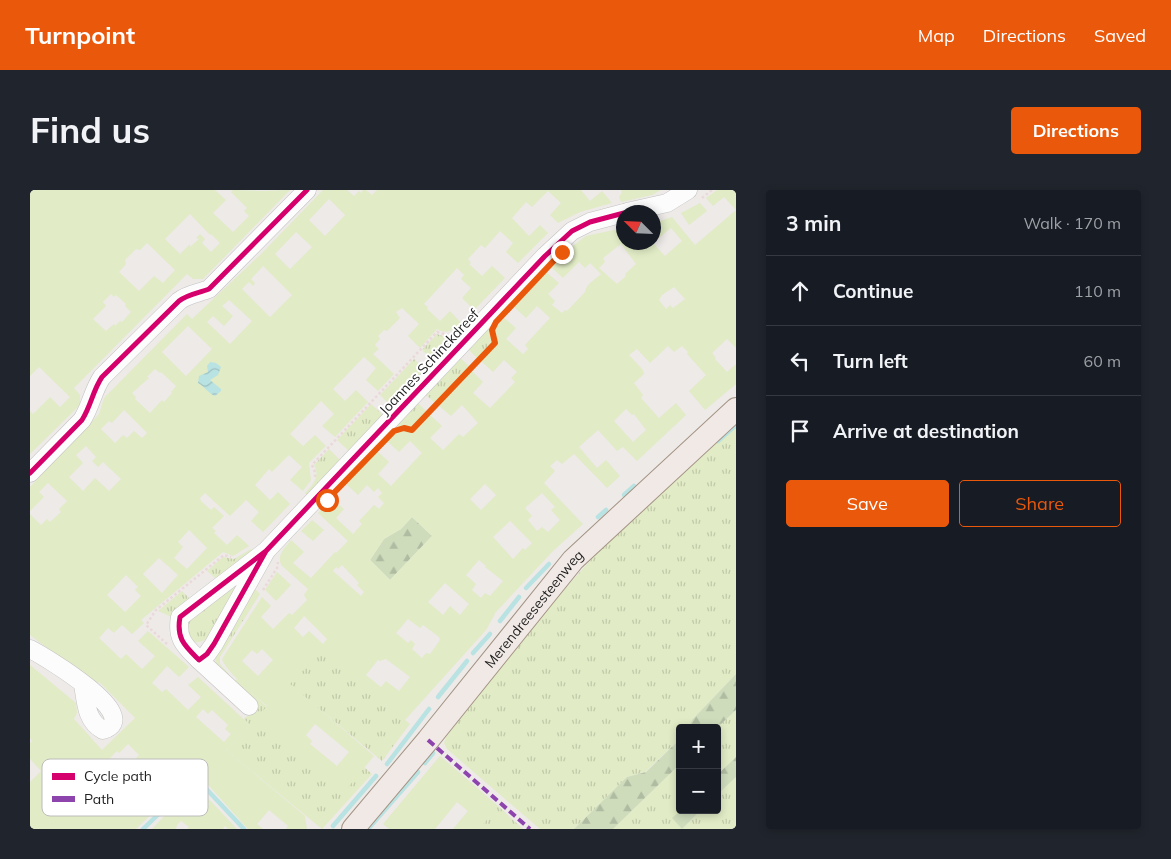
<!DOCTYPE html>
<meta charset="utf-8">
<style>
:root{--surface:#171b24;--page:#20242c;--text:#f1f3f6;--muted:#9ea1a6;--line:#363941;--accent:#ea580c}
body{margin:0;font-family:Mulish,sans-serif;background:var(--page);color:var(--text)}
.controls{position:absolute;right:15px;bottom:15px;display:grid;overflow:hidden;border-radius:5px;box-shadow:0 2px 8px #0003}
.controls button{width:45px;height:45px;display:grid;place-items:center;padding:0;border:0;border-bottom:1px solid var(--line);background:var(--surface);color:var(--text);font:25px sans-serif}
.compass{position:absolute;left:586px;top:15px;width:45px;height:45px;border-radius:50%;background:var(--surface);box-shadow:0 2px 8px #0003;rotate:294deg}
.stop{position:absolute;width:15px;height:15px;margin:-11px;border:4px solid #ea580c;border-radius:50%;background:#fff}
.stop.end{background:#ea580c;border-color:#fff;box-shadow:0 1px 5px #0008}
.list{margin:0;padding:0;list-style:none}
h2{display:flex;justify-content:space-between;align-items:center;height:65px;margin:0;padding:0 20px;font-size:21px}
h2 small{font-size:16px;font-weight:400;color:var(--muted)}
.list li{display:grid;grid-template-columns:32px 1fr auto;gap:15px;align-items:center;box-sizing:border-box;height:70px;padding:0 20px;border-top:1px solid var(--line)}
.list b{display:block;font-size:19px;white-space:nowrap}
.list em{font-size:16px;font-style:normal;color:var(--muted)}
.actions{display:flex;gap:10px;padding:15px 20px}
.actions a{flex:1;padding:11px 0;border:1px solid var(--accent);border-radius:5px;text-align:center;font-size:18px;color:var(--accent)}
.actions .main{background:var(--accent);color:#fff}
.icon{flex:none;width:28px;height:28px;fill:none;stroke:currentColor;stroke-width:2;stroke-linecap:round;stroke-linejoin:round}
.map{position:relative;flex:none;width:706px;height:639px;overflow:hidden;border-radius:5px}
header{display:flex;align-items:center;gap:30px;box-sizing:border-box;height:70px;padding:0 25px;background:var(--accent);color:#fff}
header strong{font-size:24px}
nav{display:flex;gap:28px;margin-inline-start:auto;font-size:18px}
.intro{display:flex;align-items:center;justify-content:space-between;box-sizing:border-box;height:120px;padding:0 30px}
h1{margin:0;font-size:35px}
.button{padding:12px 22px;border-radius:5px;background:var(--accent);color:#fff;font-size:18px;font-weight:700}
main{display:flex;gap:30px;padding:0 30px}
aside{flex:1;background:var(--surface);border-radius:5px;box-shadow:0 2px 8px #0003}
.map>svg:first-child{display:block}
</style>
<header>
<strong>Turnpoint</strong>
<nav><a>Map</a><a>Directions</a><a>Saved</a></nav>
</header>
<div class="intro"><h1>Find us</h1><a class="button">Directions</a></div>
<main>
<div class="map">
<svg width="706" height="639" viewBox="0 0 706 639">
<defs>
<pattern id="grass-tufts" width="24" height="20" patternUnits="userSpaceOnUse" patternTransform="scale(1.25)"><rect width="24" height="20" fill="#e1ebc5"/><path d="M3 7l-1-3M5 7V3M7 7l1-3M15 17l-1-3M17 17v-4M19 17l1-3" fill="none" stroke="#c1c9a9"/></pattern>
<pattern id="forest-firs" width="22" height="20" patternUnits="userSpaceOnUse" patternTransform="scale(1.25)"><rect width="22" height="20" fill="#cedcbc"/><path d="M5 1l3.5 6h-7zM16 11l3.5 6h-7z" fill="#b0bca1"/></pattern>
<pattern id="water-waves" width="16" height="10" patternUnits="userSpaceOnUse" patternTransform="scale(1.25)"><rect width="16" height="10" fill="#b9e2e2"/><path d="M0 5q4-4 8 0t8 0" fill="none" stroke="#9fc1c1"/></pattern>
</defs>
<rect width="100%" height="100%" fill="#edeae8"/>
<g fill="url(#grass-tufts)">
<path d="M463 133 459 142 463 153 448 169 436 157Z"/>
<path d="M435 135 437 137 404 171 392 160 407 144C420 150 426 144 435 135Z"/>
<path d="M427 165 440 177 405 213 393 202Z"/>
<path d="M384 169 396 181 362 217 350 205Z"/>
<path d="M385 210 397 222 382 238 372 236 363 239Z"/>
<path d="M341 214 353 225 319 261 307 250Z"/>
<path d="M706 235V484L663 529 658 538H650V549L615 582 597 587 544 639H510L417 559 414 553 416 547 506 431 567 363Z"/>
<path d="M299 259 311 271 278 305 275 303C284 294 290 286 284 275Z"/>
<path d="M221 359 223 361 188 390 177 381 193 367 204 369Z"/>
<path d="M203 393H208L177 448C171 453 165 454 158 448L156 432Z"/>
<path d="M222 396 230 404 190 467V474L199 484 197 487 187 476 185 468Z"/>
<path d="M152 401 162 411 144 428 128 421Z"/>
<path d="M293 459 380 534 352 571 259 494Z"/>
<path d="M207 489 237 517 228 528 314 600 334 577 342 584 292 639 196 560 220 535 214 529 227 516 203 492Z"/>
<path d="M706 520V567L687 585V538Z"/>
<path d="M650 574 651 620 643 628 652 639 671 620H687V605L706 587V639H583Z"/>
<path d="M468 616 493 639H449Z"/>
</g>
<g fill="url(#forest-firs)">
<path d="M382 327 402 346 360 390 340 370 354 349 371 339Z"/>
<path d="M706 484V520L687 538H658L663 529Z"/>
<path d="M650 549V574L583 639H544L597 587 616 582Z"/>
<path d="M706 567V587L687 605V585Z"/>
<path d="M651 620H671L652 639 642 628Z"/>
</g>
<g fill="#e1ebc5" fill-rule="evenodd">
<path d="M0 0H185L196 10 183 23 203 42 219 26 214 21 217 18 201 2 203 0 232 1 260 0 173 89H163L157 84 44 198 50 205V215L0 264V221L3 224 20 207 30 217 40 207 9 177 0 186ZM160 24 180 45 181 44 190 53 181 62 172 53 175 49 170 44 166 48 169 49 160 57V54L150 64 135 49ZM117 53 145 80 133 93 124 86 109 101 89 82 96 74 95 70 106 59 110 60ZM81 104 84 107 86 105 96 114 95 116 101 122 92 132 90 131 85 136 84 134 76 141 63 129 76 116 73 112Z"/>
<path d="M293 0H317L324 6 329 1 331 3 333 0H336L342 5 347 0H551L560 11 572 1 582 13 550 22 528 33 520 25 531 13 518 1 502 17 496 12 482 28 499 46 510 35 518 43 488 73 476 62 483 53 470 41 455 58 451 55 438 69 441 73 439 74 452 86 462 76 475 88 444 120 432 108 441 98 431 89 434 85 427 78 394 114 398 117 397 119 410 131 420 121 431 133C424 140 416 145 407 139L390 158 378 146 389 134 372 118 366 122 370 128 357 141 354 140 348 146 350 149 345 155 349 159 343 164 364 184 348 201 336 190 346 178 334 167 303 199 315 211 326 200 338 212 305 247 292 236 304 224 291 211 260 244 273 256 285 245 296 256 279 273 281 290 273 301 260 290 272 277 259 265 242 282 239 279 225 295 240 310 248 302 260 314 233 342 221 331 229 322 216 310 200 326 175 303 170 308 171 311 181 320 184 317 194 326 182 338 186 341 184 343 197 355 207 345 219 356 203 366 193 362 111 430 114 433 102 444 92 435 84 443 78 438 69 448 91 469 96 464 112 479 125 466 108 451 118 441 159 477 149 487 137 476 122 493 132 502 136 499 158 520 171 507 158 495 168 487 220 535 196 560 275 626 277 639H256L258 636 239 620 227 634 233 639H218L171 587 165 592 160 587 106 639H0V592L11 581 0 569V553L2 551 0 548V475L46 513 47 523 44 529 72 560 105 528 69 492 66 495 0 445V324L11 335 17 329 20 332 31 322 29 319 37 311 18 293 9 302 14 307 0 321V297L69 224 74 208 157 124 162 129 231 64ZM299 9 315 25 295 46 279 30ZM266 42 282 57 260 79 245 64ZM233 76 262 105 240 127 212 99 219 92 223 96 225 93 221 89ZM199 110 222 131 200 154 177 132 183 126 194 136 203 126 192 116ZM158 136 182 159 156 186 132 162ZM125 179 130 183 131 182 146 196 141 202 142 203 134 212 132 210 120 223 105 209 106 207 102 203 119 188 117 187ZM94 220 117 243 112 248 104 241 97 248 93 245 85 253 71 239 79 231 82 233ZM56 256 66 267 62 271 68 277 73 272 91 289 79 301 65 288 53 301 39 287 53 273 46 265ZM159 340 177 358 157 379 144 368 153 357 148 352ZM129 368 148 385 132 403 113 384ZM96 385 108 397 105 400 111 406 95 422 77 405ZM173 519 178 524 182 520 198 535 195 539 201 544 194 552 166 527ZM98 554 109 565 100 574 103 577 101 583H96L82 598 66 582 87 561 89 563Z"/>
<path d="M591 0H631L622 5 591 12 589 7 592 2Z"/>
<path d="M687 0H706V158L697 149 682 163 686 168 685 169 697 182 706 174V194L675 220 659 201 676 185 657 164 658 162 652 156 644 162 638 156 620 173 607 159 599 165 613 180 614 184 604 193 613 205 611 208 629 228 646 213 656 225 607 271 593 257 587 261 568 240 549 257 567 278 576 270 590 286 577 298 544 264 532 274 527 270 520 276 525 281 514 293 553 334 523 361 465 423V424L456 440 375 530 293 460 260 494 344 566 315 601 227 528 237 516C226 506 197 483 192 469L232 407 241 416 231 427 243 439 259 423 262 425 277 410 274 405 278 399 251 375C247 364 255 358 261 350L274 362 263 373 281 388 305 362 306 363 318 351 288 323 302 309 314 319 306 328 323 344 332 334 329 331 344 315 349 319 354 313 348 307 352 303 348 298 344 302 337 295 328 305 316 294 347 261 359 272 348 284 361 296 392 263 380 251 369 262 357 251C366 242 371 236 383 243L400 225 412 236 400 248 413 260 429 244 433 247 448 233 432 215 421 226 408 215 441 180 453 192 443 203 460 218 485 192 481 188 487 182 474 170 463 182 451 171 468 154 464 142 467 136 474 128 486 138 476 149 493 164 498 159 495 155 520 128 507 116 496 128 484 117 516 82 529 93 518 104 525 111 522 115 532 123 535 120 537 121 555 102C556 94 566 89 571 84L560 73 555 78 549 72 533 88 521 77 536 61 556 46 593 38 594 52 623 53 635 66 652 51 641 38 624 52V33L642 27 665 55 706 20 694 7 683 16 676 8ZM591 54 606 74 595 84 596 86 587 94 569 78 575 72 573 68ZM644 97 655 109 643 118 640 115 636 119 629 110 632 105ZM596 219 602 225 604 224 616 240 603 252 584 231ZM455 294 466 305 451 320 440 309ZM512 303 525 317 521 320 530 330 518 342 512 337 507 341 498 330 502 326 495 318ZM382 327 402 346 360 390 340 370 354 349 371 339ZM480 331 502 353 495 360 493 358 483 369 463 347ZM449 370 456 376 455 377 473 391 460 406 455 403 451 408 442 400 446 394 436 385ZM312 375 329 393 327 395 334 402 331 406 303 381 306 377 308 379ZM415 393 439 414 430 425 420 416 413 425 398 412ZM274 426 297 449 293 454 279 441 273 447 264 438ZM378 429 390 438 393 435 409 447 410 450 400 464 396 463 392 468 382 459 385 454 381 450 378 453 366 443ZM232 459 243 470 228 486 212 471 222 460 227 464ZM356 469 380 487 369 501 356 491 351 497 336 485 348 470 350 471ZM285 534 319 562 307 576 280 554 282 551 276 545Z"/>
<path d="M670 13 677 21 659 35 651 23Z"/>
<path d="M282 330 294 340 283 351 271 341Z"/>
<path d="M247 382 261 395 246 411 235 400Z"/>
<path d="M410 566 468 616 449 639H423L438 621 427 612 405 639H359L353 634Z"/>
<path d="M172 602 207 639H198L195 636 193 639H157L159 637 151 631 147 635 146 639H122L144 616 152 624 160 616 169 624 179 614 170 605Z"/>
</g>
<path fill="url(#water-waves)" d="M180 172 186 173 191 177 188 185 180 190 191 199V201L185 206C178 203 175 197 168 193L169 186 178 182 177 176Z"/>
<g fill="none" stroke-linecap="round" stroke-linejoin="round">
<g stroke="#b9e2e2" stroke-width="4.5">
<path d="M688 251 706 235"/>
<path d="M594 305 604 296"/>
<path d="M568 327 576 320"/>
<path d="M496 398 519 374"/>
<path d="M470 431 489 407"/>
<path d="M443 463 460 444"/>
<path d="M408 507 437 471"/>
<path d="M395 573 403 563"/>
<path d="M357 574 399 519"/>
<path d="M303 636 346 586"/>
<path d="M113 639 166 588 214 639"/>
<path d="M338 639 388 582"/>
</g>
<defs>
<g id="minor">
<path d="M597 22 637 13 658 0"/>
<path d="M0 283 52 230C61 216 63 200 72 187L149 111C158 104 169 103 179 99L277 0"/>
<path d="M236 361 184 454 177 464 169 470C155 456 146 449 150 427L236 361 515 66 542 41 560 32 594 23"/>
<path d="M0 459C14 466 116 527 73 540 56 531 56 512 53 494"/>
<path d="M169 470 219 516"/>
</g>
<g id="major">
<path id="s1" d="M323 639 398 550 543 370 706 219"/>
</g>
</defs>
<use href="#minor" stroke="#c4c3c2" stroke-width="19"/>
<use href="#major" stroke="#a49384" stroke-width="24"/>
<g stroke="#ebd9da" stroke-width="2.5" stroke-dasharray="2.5 2.5" stroke-linecap="butt">
<path d="M672 8 682 0"/>
<path d="M373 238 382 240 392 230 465 153 462 145"/>
<path d="M285 287V282L282 275 407 142 418 145"/>
<path d="M233 400 247 378 248 372"/>
<path d="M137 454 116 435 126 420 194 365 201 367"/>
</g>
<use href="#minor" stroke="#fcfcfc" stroke-width="18"/>
<use href="#major" stroke="#f1e9e5" stroke-width="22"/>
<path stroke="#8e44ad" stroke-width="4" stroke-dasharray="8 4" stroke-linecap="butt" d="M398 550 500 639"/>
<defs>
<g id="cycleway">
<path d="M0 283 52 230C61 216 63 200 72 187L149 111C158 104 169 103 179 99L277 0"/>
<path d="M236 361 184 454 177 464 169 470C155 456 146 449 150 427L236 361 515 66 542 41 560 32 594 23"/>
</g>
</defs>
<use href="#cycleway" stroke="#fff" stroke-width="8"/>
<use href="#cycleway" stroke="#d6006c" stroke-width="5"/>
</g>
<g fill="none" stroke-linecap="round" stroke-linejoin="round">
<path stroke="#ea580c" stroke-width="6" d="M297 310 364 241 374 238 382 240 465 153 462 140 466 132 532 62"/>
</g>
<g text-anchor="middle" stroke-width="4" stroke-linejoin="round" paint-order="stroke">
<g font-size="14" fill="#1f1f1f" stroke="#fff">
<text transform="translate(399 172) rotate(-47)" y="5">Joannes Schinckdreef</text>
<text dy="5" stroke="none"><textPath href="#s1" startOffset="285">Merendreesesteenweg</textPath></text>
</g>
</g>
<rect x="12" y="569" width="166" height="57" rx="8" fill="#fff" stroke="#bcbcbc" stroke-width="1"/>
<rect x="22" y="583" width="23" height="7" fill="#d6006c"/>
<rect x="22" y="606" width="23" height="6" fill="#8e44ad"/>
<g font-size="14" fill="#1f1f1f">
<text x="54" y="591">Cycle path</text>
<text x="54" y="614">Path</text>
</g>
</svg>
<div class="controls">
<button>+</button>
<button>−</button>
</div>
<svg class="compass" viewBox="-18 -18 36 36"><path d="M0-13l5 13h-10z" fill="#e53935"/><path d="M0 13l5-13h-10z" fill="#9ea1a6"/></svg>
<div class="stop" style="left:297px;top:310px"></div>
<div class="stop end" style="left:532px;top:62px"></div>
</div>
<aside>
<h2>3 min<small>Walk · 170 m</small></h2>
<ul class="list">
<li><svg class="icon" aria-label="ahead" viewBox="0 0 24 24"><path d="M12 20V5M6 11l6-6 6 6"/></svg><div><b>Continue</b></div><em>110 m</em></li>
<li><svg class="icon" aria-label="left" viewBox="0 0 24 24"><path d="M17 20v-9H6M10 6l-5 5 5 5"/></svg><div><b>Turn left</b></div><em>60 m</em></li>
<li><svg class="icon" aria-label="arrive" viewBox="0 0 24 24"><path d="M6 21V4h12l-3 4 3 4H6"/></svg><div><b>Arrive at destination</b></div></li>
</ul>
<div class="actions"><a class="main">Save</a><a>Share</a></div>
</aside>
</main>
